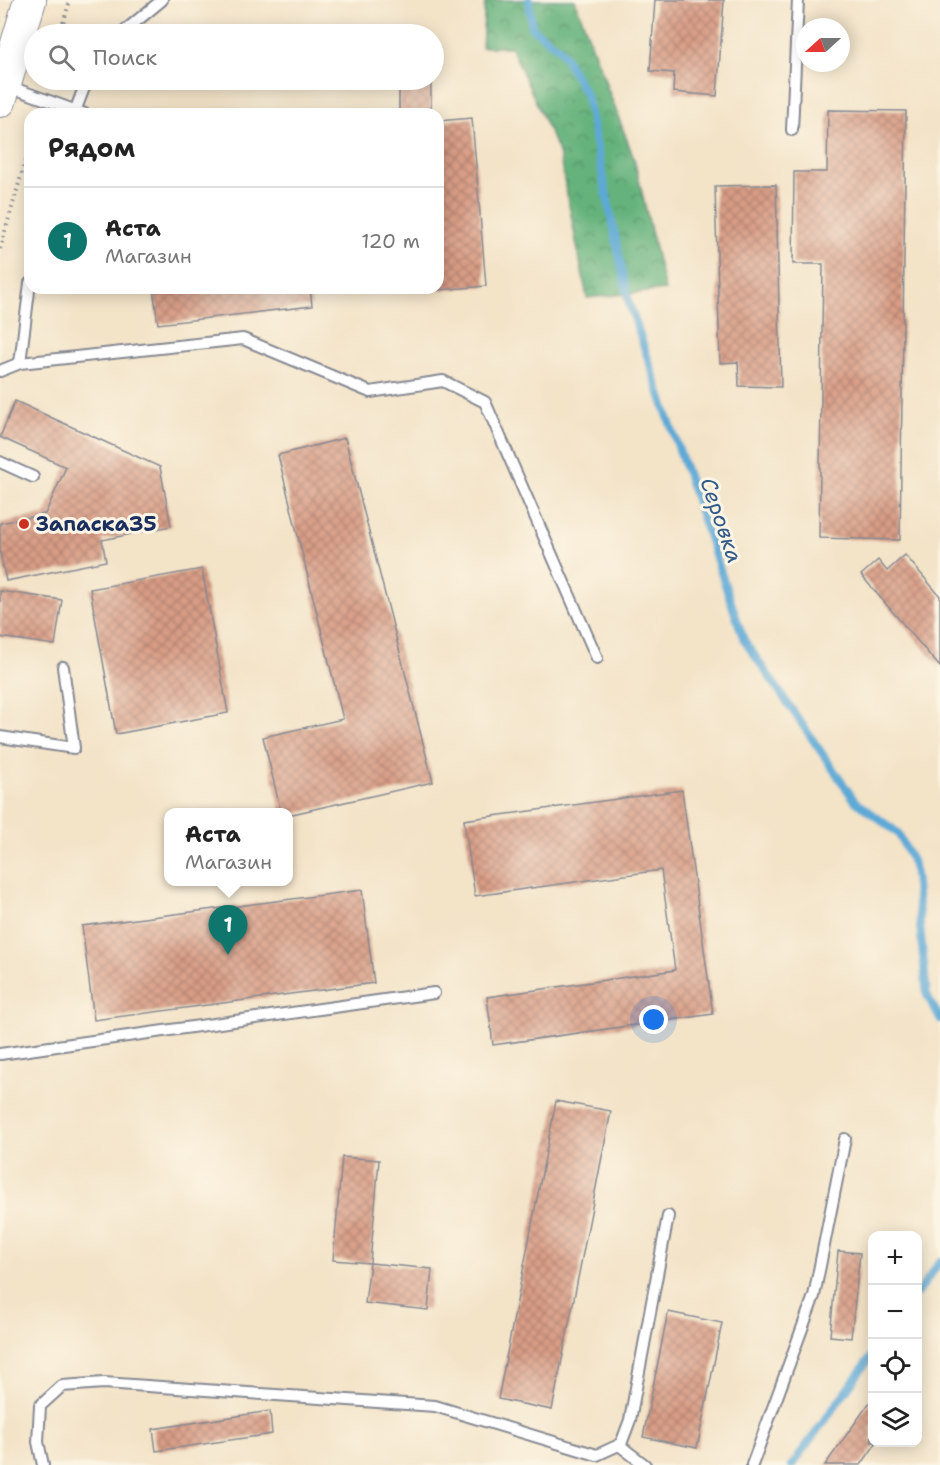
<!DOCTYPE html>
<html lang="ru">
<meta charset="utf-8">
<style>
:root{--surface:#fff;--page:#f6f6f6;--text:#222;--muted:#767676;--line:#e0e0e0;--accent:#0f766e}
body{margin:0;font-family:"Shantell Sans",sans-serif;background:var(--page);color:var(--text)}
.controls{position:absolute;right:18px;bottom:18px;display:grid;overflow:hidden;border-radius:12px;box-shadow:0 3px 15px #0003}
.controls button{width:54px;height:54px;display:grid;place-items:center;padding:0;border:0;border-bottom:2px solid var(--line);background:var(--surface);color:var(--text);font:30px sans-serif}
.compass{position:absolute;left:796px;top:18px;width:54px;height:54px;border-radius:50%;background:var(--surface);box-shadow:0 3px 15px #0003;rotate:249deg}
.you{position:absolute;left:654px;top:1020px;width:21px;height:21px;margin:-15px;border:4px solid #fff;border-radius:50%;background:#1a73e8;box-shadow:0 0 0 9px #1a73e833}
.badge{display:grid;place-items:center;width:39px;height:39px;border-radius:50%;background:var(--accent);color:#fff;font-size:20px;font-weight:700}
.pin{position:absolute;translate:-50% -50px;filter:drop-shadow(0 2px 3px #0008)}
.pin::after{content:'';position:absolute;top:32px;width:21px;height:18px;background:inherit;clip-path:polygon(0 0,100% 0,50% 100%)}
.popup{position:absolute;left:164px;top:808px;width:129px;height:78px;box-sizing:border-box;display:grid;place-content:center;border-radius:12px;background:var(--surface);filter:drop-shadow(0 2px 4px #0005);font-size:20px;white-space:nowrap;color:var(--muted)}
.popup b{font-size:22px;color:var(--text)}
.popup::after{content:'';position:absolute;left:50%;top:100%;margin-left:-12px;border:12px solid transparent;border-top-color:var(--surface)}
.list{margin:0;padding:0;list-style:none}
h2{display:flex;justify-content:space-between;align-items:center;height:78px;margin:0;padding:0 24px;font-size:26px}
h2 small{font-size:20px;font-weight:400;color:var(--muted)}
.list li{display:grid;grid-template-columns:39px 1fr auto;gap:18px;align-items:center;box-sizing:border-box;height:108px;padding:0 24px;border-top:2px solid var(--line)}
.list b{display:block;font-size:22px;white-space:nowrap}
.list p{margin:0;font-size:20px;white-space:nowrap;color:var(--muted)}
.list em{font-size:20px;font-style:normal;color:var(--muted)}
.icon{flex:none;width:33px;height:33px;fill:none;stroke:currentColor;stroke-width:2;stroke-linecap:round;stroke-linejoin:round}
.map{position:relative;flex:none;width:940px;height:1465px;overflow:hidden}
.search{position:absolute;background:var(--surface);box-shadow:0 3px 15px #0003;left:24px;top:24px;width:420px;height:66px;display:flex;align-items:center;gap:15px;box-sizing:border-box;padding:0 21px;border-radius:33px;color:var(--muted);font-size:22px}
.panel{position:absolute;background:var(--surface);box-shadow:0 3px 15px #0003;left:24px;top:108px;width:420px;height:186px;border-radius:18px}
.map>svg:first-child{display:block}
</style>
<div class="map">
<svg width="940" height="1465" viewBox="0 0 940 1465">
<defs>
<pattern id="forest-crowns" width="20" height="18" patternUnits="userSpaceOnUse" patternTransform="scale(1.5)"><rect width="20" height="18" fill="#65b27c"/><path d="M2 6a3 3 0 1 1 6 0M12 15a3 3 0 1 1 6 0" fill="none" stroke="#529169"/></pattern>
<pattern id="building-cross-hatch" width="8" height="8" patternUnits="userSpaceOnUse" patternTransform="scale(1.5)"><rect width="8" height="8" fill="#d99d85"/><path d="M0 0l8 8M0 8l8-8" fill="none" stroke="#af8070"/></pattern>
</defs>
<rect width="100%" height="100%" fill="#fcf5e5"/>
<filter id="ink" filterUnits="userSpaceOnUse"><feTurbulence type="fractalNoise" baseFrequency=".0167" numOctaves="2"/><feDisplacementMap in="SourceGraphic" scale="12" xChannelSelector="R" yChannelSelector="G"/><feConvolveMatrix kernelMatrix="1 2 1 2 8 2 1 2 1" color-interpolation-filters="sRGB"/></filter>
<filter id="wash" filterUnits="userSpaceOnUse"><feTurbulence type="fractalNoise" baseFrequency=".008" numOctaves="4" result="noise"/><feDisplacementMap in="SourceGraphic" scale="24" xChannelSelector="R" yChannelSelector="G"/><feGaussianBlur stdDeviation="1.35" result="paint"/><feColorMatrix in="noise" values="0 0 0 0 0 0 0 0 0 0 0 0 0 0 0 0 0 1.4 0 .05"/><feComposite in="paint" operator="in"/></filter>
<g filter="url(#wash)">
<rect width="100%" height="100%" fill="#f3e3c7"/>
<path fill="url(#forest-crowns)" stroke="#40706d" stroke-width="1.5" d="M485 0H575L634 159 665 290 587 298 559 153 511 47H482Z"/>
<g fill="none" stroke-linecap="round" stroke-linejoin="round">
<g stroke="#5da9d6" stroke-width="8">
<path d="M529 0 532 28 560 49 586 95 629 303 744 640 855 801 898 833 914 865 927 995 940 1019"/>
<path d="M918 1293 940 1261"/>
<path d="M792 1465 872 1355"/>
</g>
</g>
<g id="blocks">
<g fill="url(#building-cross-hatch)">
<path d="M655 0H724L717 96 673 92 674 73 650 71Z"/>
<rect x="399" y="83" width="32" height="31"/>
<path d="M828 110 906 111 900 540 819 538 823 264H793L794 172H827Z"/>
<path d="M472 118 486 286 439 290 438 121Z"/>
<path d="M776 185 781 387 739 386 738 362 720 363 715 186Z"/>
<path d="M153 288H310L312 306 158 324Z"/>
<path d="M15 401 160 467 171 526 102 540 106 561 6 581 0 552V523L45 514 66 467 0 437Z"/>
<path d="M345 438 433 782 288 815V812H281L263 737 343 719 278 455Z"/>
<path d="M905 555 940 596V667L861 575 878 560 887 571Z"/>
<path d="M202 569 228 713 116 734 90 589Z"/>
<path d="M0 591 62 600 55 645 0 637Z"/>
<path d="M682 790 713 1014 493 1045 487 997 675 970 661 870 475 896 464 820Z"/>
<path d="M362 890 374 983 94 1020 82 926Z"/>
<path d="M556 1101 611 1111 552 1410 498 1399Z"/>
<path d="M342 1157 379 1160 370 1263 333 1260Z"/>
<path d="M838 1251 860 1253 851 1338 830 1336Z"/>
<path d="M370 1263 432 1269 428 1310 365 1303Z"/>
<path d="M668 1312 722 1323 697 1448 643 1437Z"/>
<path d="M872 1399V1442H877L861 1465H825Z"/>
<path d="M270 1411 272 1434 156 1451 153 1429Z"/>
</g>
</g>
</g>
<g filter="url(#ink)">
<use href="#blocks" fill-opacity="0" stroke="#878992" stroke-width="1.5"/>
<g fill="none" stroke-linecap="round" stroke-linejoin="round">
<defs>
<g id="service">
<path d="M121 34 162 0"/>
<path d="M8 86 85 114"/>
<path d="M74 114 87 80"/>
<path d="M792 130 798 0"/>
<path d="M20 363 30 283"/>
<path d="M0 371 20 363 243 339 370 392 443 381 485 402 597 658"/>
<path d="M0 462 33 477"/>
<path d="M0 737 74 748 63 667"/>
<path d="M0 1054 434 993"/>
<path d="M619 1445 645 1465"/>
<path d="M43 1465 38 1442 40 1406 62 1386 104 1383 435 1406 597 1455 621 1444 630 1420 668 1216"/>
<path d="M752 1465 814 1296 845 1139"/>
</g>
<path id="primary" d="M0 101 30 0"/>
</defs>
<use href="#service" stroke="#878992" stroke-width="14"/>
<use href="#primary" stroke="#878992" stroke-width="34"/>
<g stroke="#878992" stroke-width="4" stroke-dasharray="1.5 4.5" stroke-linecap="butt">
<path d="M60 34 70 0"/>
<path d="M0 249 30 145"/>
</g>
<use href="#service" stroke="#fff" stroke-width="10"/>
<use href="#primary" stroke="#fff" stroke-width="32"/>
</g>
</g>
<circle fill="#c8321e" stroke="#fcf5e5" stroke-width="2" cx="24" cy="524" r="6"/>
<g text-anchor="middle" stroke-width="6" stroke-linejoin="round" paint-order="stroke">
<g font-size="21" font-weight="bold" fill="#1b2f5e" stroke="#fcf5e5" text-anchor="start">
<text x="36" y="531">Запаска35</text>
</g>
<g font-size="22" font-style="italic" fill="#325a88" stroke="#fcf5e5">
<text transform="translate(722 520) rotate(71)" y="8">Серовка</text>
</g>
</g>
</svg>
<div class="controls">
<button>+</button>
<button>−</button>
<button><svg class="icon" aria-label="locate" viewBox="0 0 24 24"><circle cx="12" cy="12" r="6"/><path d="M12 2v4M12 18v4M2 12h4M18 12h4"/></svg></button>
<button><svg class="icon" aria-label="layers" viewBox="0 0 24 24"><path d="M12 4l9 5-9 5-9-5zM3 14l9 5 9-5"/></svg></button>
</div>
<svg class="compass" viewBox="-18 -18 36 36"><path d="M0-13l5 13h-10z" fill="#e53935"/><path d="M0 13l5-13h-10z" fill="#767676"/></svg>
<div class="you"></div>
<div class="pin badge" style="left:228px;top:955px">1</div>
<div class="popup"><b>Аста</b>Магазин</div>
<div class="search"><svg class="icon" aria-label="search" viewBox="0 0 24 24"><circle cx="10" cy="10" r="6"/><path d="M15 15l6 6"/></svg>Поиск</div>
<section class="panel">
<h2>Рядом<small></small></h2>
<ul class="list">
<li><span class="badge">1</span><div><b>Аста</b><p>Магазин</p></div><em>120 m</em></li>
</ul>
</section>
</div>
